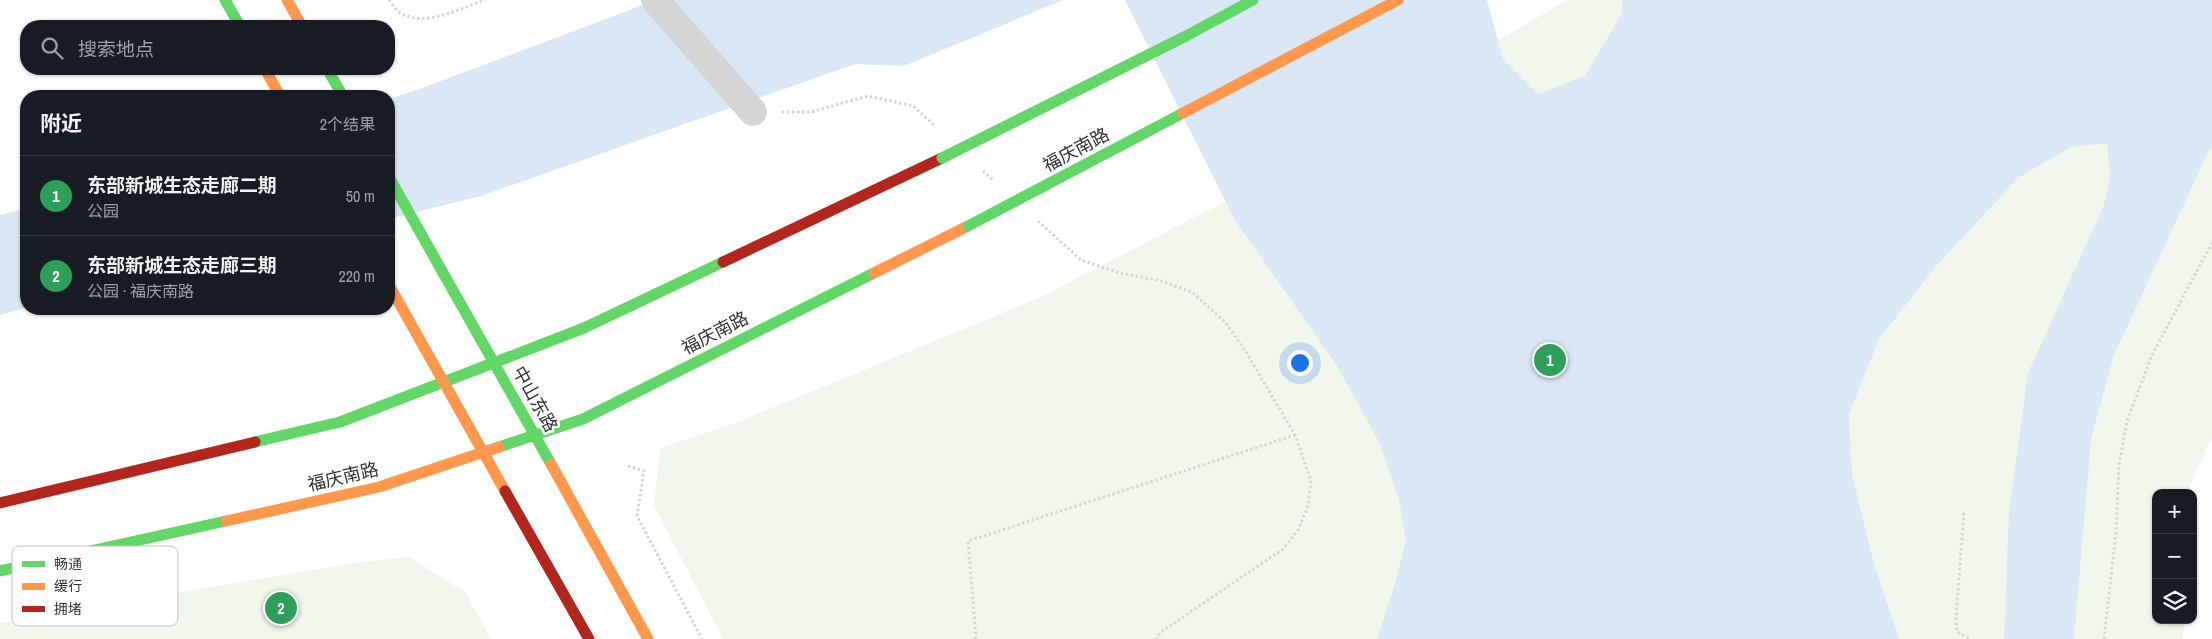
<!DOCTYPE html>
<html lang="zh">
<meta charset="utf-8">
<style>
:root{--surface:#171b24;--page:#20242c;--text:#f1f3f6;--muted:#9ea1a6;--line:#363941;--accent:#1a73e8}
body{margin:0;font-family:"Archivo Narrow","Noto Sans SC",sans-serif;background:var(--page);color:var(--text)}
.controls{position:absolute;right:15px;bottom:15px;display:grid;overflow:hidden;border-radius:10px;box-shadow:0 1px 4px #0004}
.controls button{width:45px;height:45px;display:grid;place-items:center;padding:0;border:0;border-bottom:1px solid var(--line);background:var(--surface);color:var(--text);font:25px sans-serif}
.you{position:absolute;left:1299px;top:362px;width:18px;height:18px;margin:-12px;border:4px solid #fff;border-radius:50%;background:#1a73e8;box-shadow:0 0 0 8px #1a73e833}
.badge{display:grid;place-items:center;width:32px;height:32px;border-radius:50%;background:var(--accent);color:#fff;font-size:16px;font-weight:700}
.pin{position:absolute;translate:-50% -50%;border:2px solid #fff;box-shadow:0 1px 5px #0006}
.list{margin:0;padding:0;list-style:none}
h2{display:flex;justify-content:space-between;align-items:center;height:65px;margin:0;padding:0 20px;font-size:21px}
h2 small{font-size:16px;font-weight:400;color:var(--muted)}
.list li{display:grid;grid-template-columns:32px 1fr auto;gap:15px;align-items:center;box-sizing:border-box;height:80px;padding:0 20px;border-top:1px solid var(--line)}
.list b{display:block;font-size:19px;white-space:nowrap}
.list p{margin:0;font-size:16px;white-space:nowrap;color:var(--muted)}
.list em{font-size:16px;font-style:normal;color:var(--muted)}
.icon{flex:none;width:28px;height:28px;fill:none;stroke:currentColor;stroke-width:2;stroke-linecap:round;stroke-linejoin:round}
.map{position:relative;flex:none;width:2212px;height:639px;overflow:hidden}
.search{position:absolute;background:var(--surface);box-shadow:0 1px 4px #0004;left:20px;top:20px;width:375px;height:55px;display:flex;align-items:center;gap:12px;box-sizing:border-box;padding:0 18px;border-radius:20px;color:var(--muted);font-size:19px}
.panel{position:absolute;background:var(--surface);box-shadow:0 1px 4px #0004;left:20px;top:90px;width:375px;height:225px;border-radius:20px}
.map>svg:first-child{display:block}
</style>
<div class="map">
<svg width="2212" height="639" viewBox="0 0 2212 639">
<rect width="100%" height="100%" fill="#fff"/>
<g fill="#f1f6ed">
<path d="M1567 0H2212V437L2190 486V493H2156V620H2184L2183 639H723L654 506 660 448 733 424 1041 297 1216 206Z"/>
<path d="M409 557 465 592 491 639H0V623L354 563Z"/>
</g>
<g fill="#dae7f4">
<path d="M656 0H1063L904 66 855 64 481 196 389 219V99L422 88Z"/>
<path d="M1125 0H1487L1503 59 1538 94 1585 76 1622 13V0H2212V144L2114 355 2091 439 2074 639H2004L2009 512 2028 373 2104 205 2110 177 2107 143 2072 147 2019 177 1937 265 1879 339 1849 414 1852 474 1874 564 1899 639H1377L1394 587 1406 540 1399 500 1379 442 1336 364 1234 219Z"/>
<path d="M26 208V308L0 315V215Z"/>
</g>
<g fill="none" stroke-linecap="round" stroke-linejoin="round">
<g stroke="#d5d5d5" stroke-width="3" stroke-dasharray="2.5 2.5" stroke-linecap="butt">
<path d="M389 0C393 5 397 12 402 14 428 27 460 8 485 0"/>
<path d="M782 112H811L868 96 913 106 936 127"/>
<path d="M983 171 993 180"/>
<path d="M1038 221 1081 260 1120 273 1161 281 1192 292 1226 323 1246 352 1295 435 1311 481 1308 506 1298 530 1283 549 1161 632 1156 639"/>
<path d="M628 466 644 471 637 516 702 639"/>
<path d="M1964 513 1956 617 1957 632 1971 639"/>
<path d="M976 639 968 541 1295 435"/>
<path d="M2104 639 2116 533 2119 465 2127 421 2152 355 2212 243"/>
</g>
<path stroke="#d5d5d5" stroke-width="28" d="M655 0 753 112"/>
<g stroke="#63d668" stroke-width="11">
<path d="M225 0 240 26"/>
<path d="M327 69 343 96"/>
<path d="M389 177 551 464"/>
<path d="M255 442 340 422 584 328 723 262"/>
<path d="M499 447 583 419 874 273"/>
<path d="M0 571 226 521"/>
</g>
<g stroke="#ff974d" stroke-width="11">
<path d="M287 0 302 26"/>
<path d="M265 69 280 96"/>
<path d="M874 273 968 226"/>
<path d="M389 285 505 491"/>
<path d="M551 464 648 639"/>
<path d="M226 521 379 487 499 447"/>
</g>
<g stroke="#b3261e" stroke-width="11">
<path d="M723 262 942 158"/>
<path d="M505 491 589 639"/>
<path d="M0 503 255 442"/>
</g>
<g stroke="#63d668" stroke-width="11">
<path d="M942 158 1186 36 1253 0"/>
<path d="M968 226 1183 113"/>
</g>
<path stroke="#ff974d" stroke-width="11" d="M1183 113 1398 0"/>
</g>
<g text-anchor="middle" stroke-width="5" stroke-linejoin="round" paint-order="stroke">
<g font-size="18" fill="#313131" stroke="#fff">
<text transform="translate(1076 150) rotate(-28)" y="6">福庆南路</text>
<text transform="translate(715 333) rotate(-27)" y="6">福庆南路</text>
<text transform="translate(535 399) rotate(61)" y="6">中山东路</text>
<text transform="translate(343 477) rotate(-13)" y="6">福庆南路</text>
</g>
</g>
<rect x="12" y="546" width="166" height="80" rx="8" fill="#fff" stroke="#c1c1c1" stroke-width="1"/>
<rect x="22" y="561" width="23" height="6" fill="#63d668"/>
<rect x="22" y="583" width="23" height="7" fill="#ff974d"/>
<rect x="22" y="606" width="23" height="6" fill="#b3261e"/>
<g font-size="14" fill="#313131">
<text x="54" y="569">畅通</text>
<text x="54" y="591">缓行</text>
<text x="54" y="614">拥堵</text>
</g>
</svg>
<div class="controls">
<button>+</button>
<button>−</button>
<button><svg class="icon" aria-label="layers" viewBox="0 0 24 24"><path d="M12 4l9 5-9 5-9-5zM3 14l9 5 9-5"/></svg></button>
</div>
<div class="you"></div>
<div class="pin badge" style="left:1550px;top:360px;background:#2e9e5b">1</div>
<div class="pin badge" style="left:281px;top:608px;background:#2e9e5b">2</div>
<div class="search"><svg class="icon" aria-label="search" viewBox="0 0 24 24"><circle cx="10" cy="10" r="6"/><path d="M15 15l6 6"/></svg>搜索地点</div>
<section class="panel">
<h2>附近<small>2个结果</small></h2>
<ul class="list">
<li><span class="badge" style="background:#2e9e5b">1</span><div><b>东部新城生态走廊二期</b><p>公园</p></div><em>50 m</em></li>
<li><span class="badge" style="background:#2e9e5b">2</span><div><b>东部新城生态走廊三期</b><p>公园 · 福庆南路</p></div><em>220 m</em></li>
</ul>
</section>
</div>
